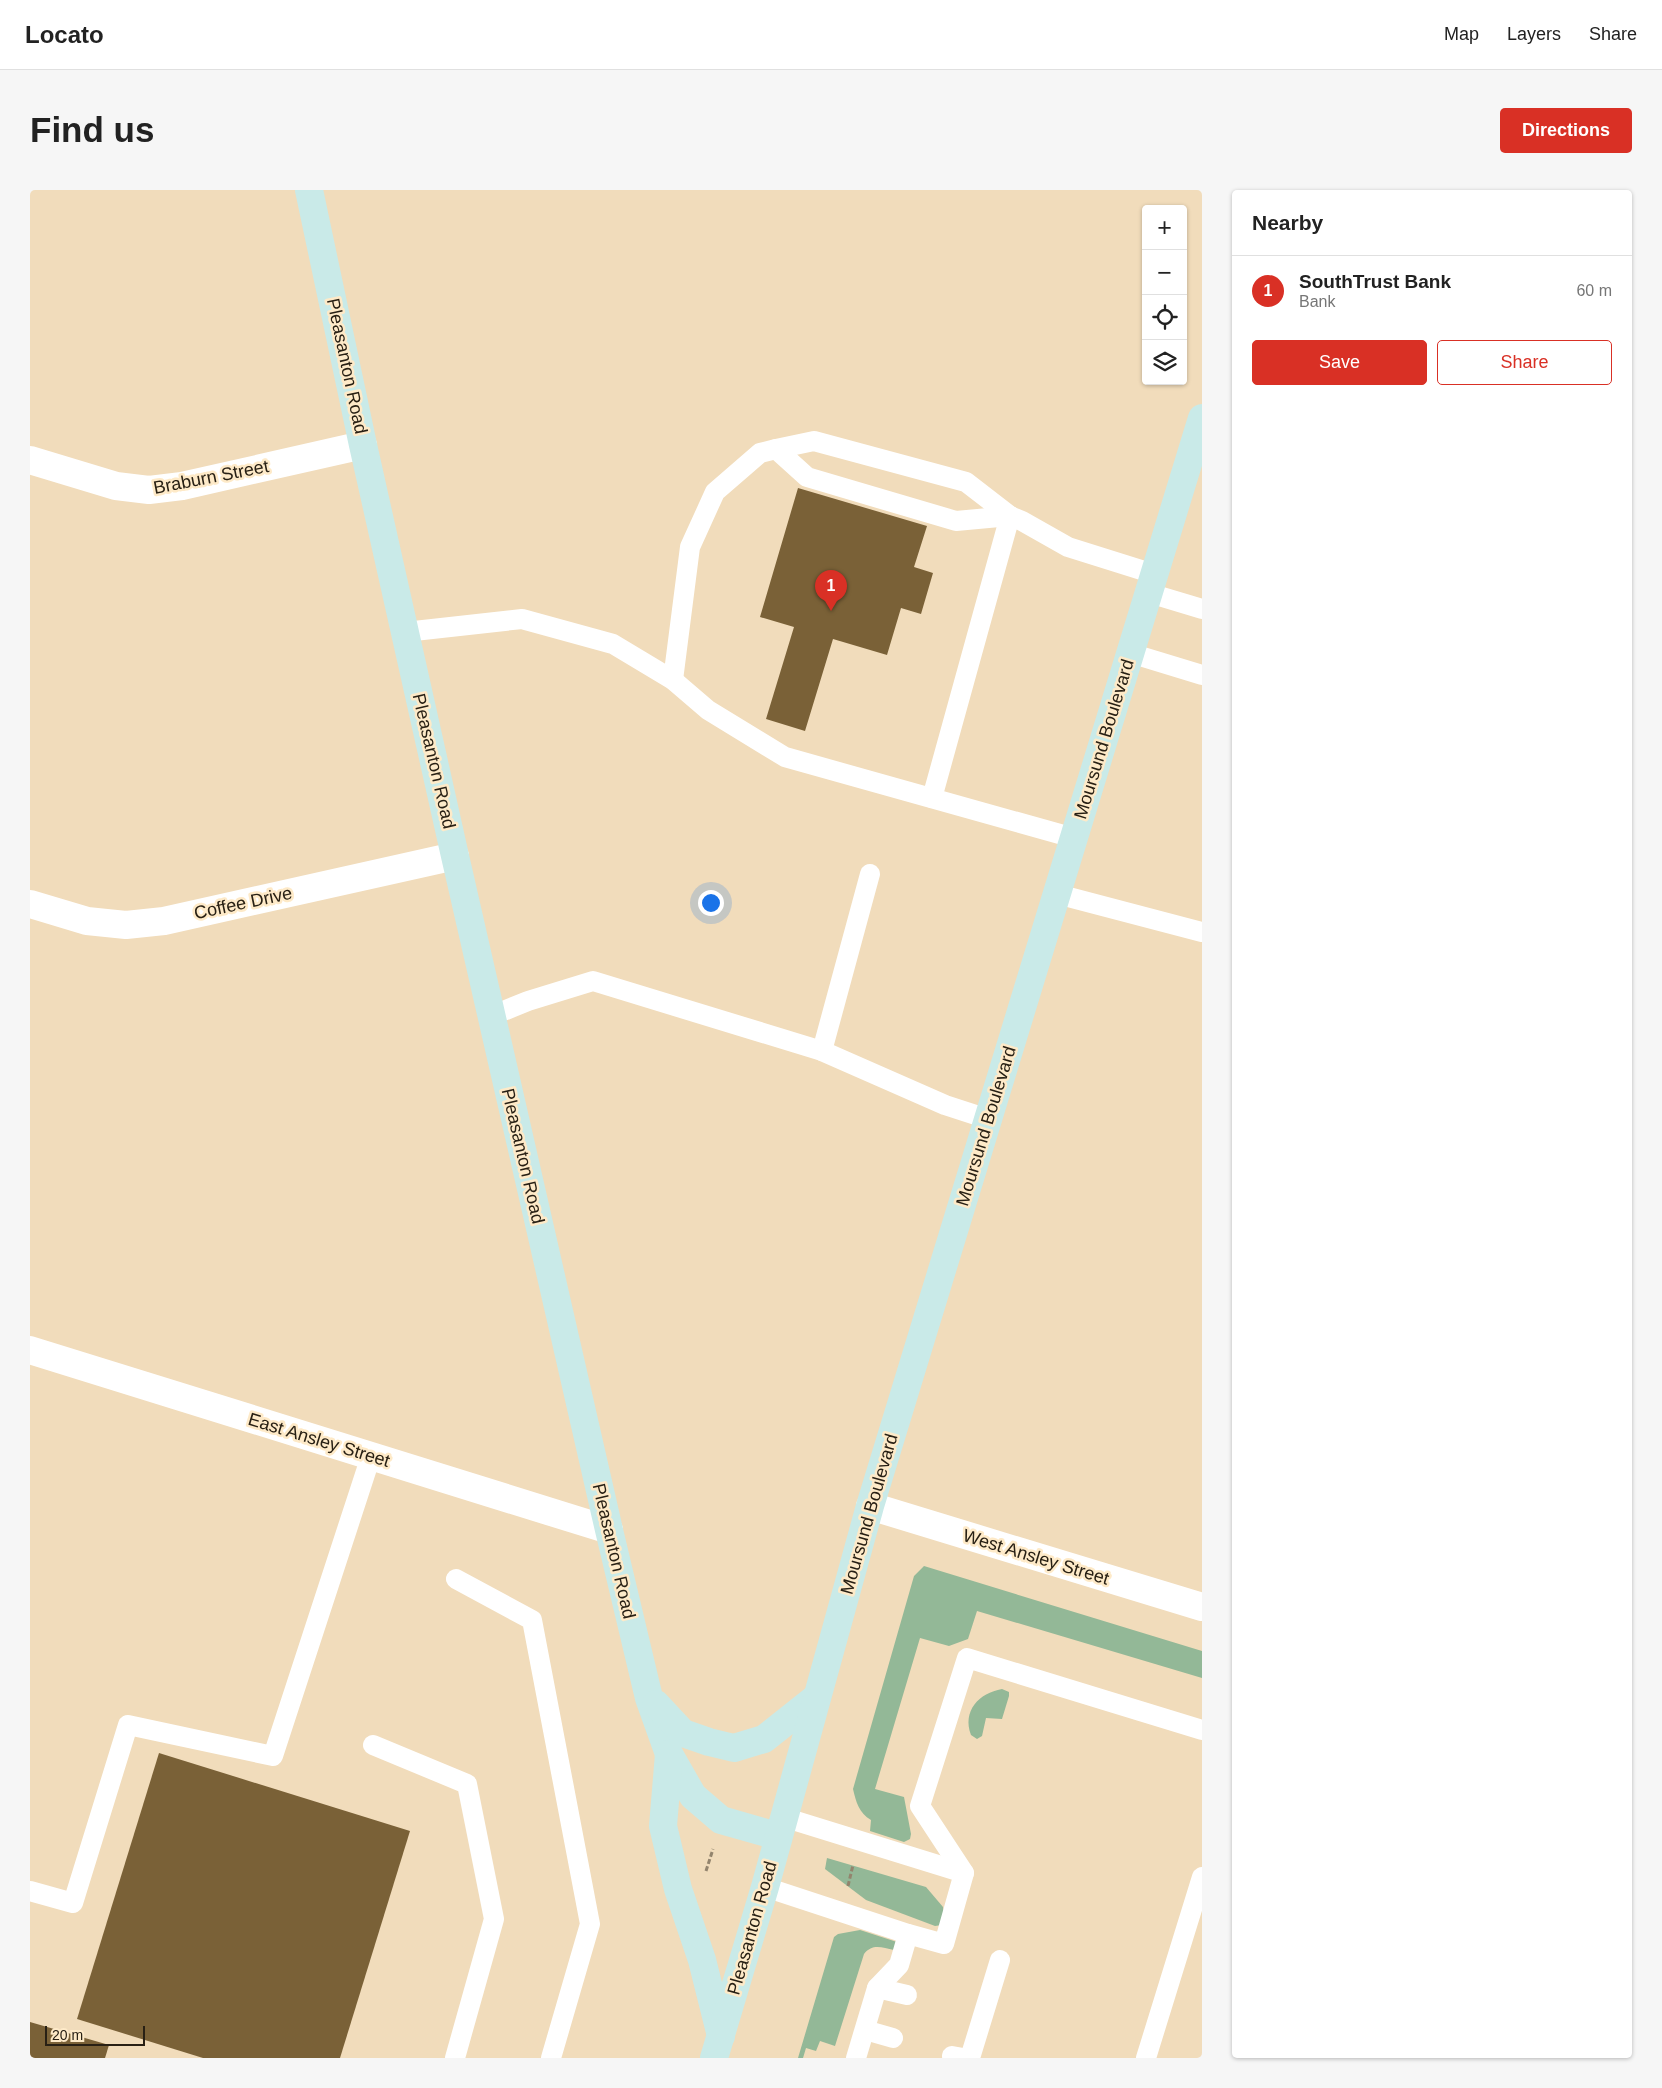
<!DOCTYPE html>
<meta charset="utf-8">
<style>
:root{--surface:#fff;--page:#f6f6f6;--text:#222;--muted:#767676;--line:#e0e0e0;--accent:#d93025}
body{margin:0;font-family:Arial,sans-serif;background:var(--page);color:var(--text)}
.controls{position:absolute;right:15px;top:15px;display:grid;overflow:hidden;border-radius:5px;box-shadow:0 1px 4px #0004}
.controls button{width:45px;height:45px;display:grid;place-items:center;padding:0;border:0;border-bottom:1px solid var(--line);background:var(--surface);color:var(--text);font:25px sans-serif}
.scale{position:absolute;left:15px;bottom:12px;width:100px;box-sizing:border-box;padding-left:5px;border:2px solid #282014;border-top:0;font-size:14px;line-height:18px;white-space:nowrap;color:#282014;-webkit-text-stroke:4px #feeac8;paint-order:stroke}
.you{position:absolute;left:680px;top:712px;width:18px;height:18px;margin:-12px;border:4px solid #fff;border-radius:50%;background:#1a73e8;box-shadow:0 0 0 8px #1a73e833}
.badge{display:grid;place-items:center;width:32px;height:32px;border-radius:50%;background:var(--accent);color:#fff;font-size:16px;font-weight:700}
.pin{position:absolute;translate:-50% -41px;filter:drop-shadow(0 1px 2px #0008)}
.pin::after{content:'';position:absolute;top:26px;width:18px;height:15px;background:inherit;clip-path:polygon(0 0,100% 0,50% 100%)}
.list{margin:0;padding:0;list-style:none}
h2{display:flex;justify-content:space-between;align-items:center;height:65px;margin:0;padding:0 20px;font-size:21px}
h2 small{font-size:16px;font-weight:400;color:var(--muted)}
.list li{display:grid;grid-template-columns:32px 1fr auto;gap:15px;align-items:center;box-sizing:border-box;height:70px;padding:0 20px;border-top:1px solid var(--line)}
.list b{display:block;font-size:19px;white-space:nowrap}
.list p{margin:0;font-size:16px;white-space:nowrap;color:var(--muted)}
.list em{font-size:16px;font-style:normal;color:var(--muted)}
.actions{display:flex;gap:10px;padding:15px 20px}
.actions a{flex:1;padding:11px 0;border:1px solid var(--accent);border-radius:5px;text-align:center;font-size:18px;color:var(--accent)}
.actions .main{background:var(--accent);color:#fff}
.icon{flex:none;width:28px;height:28px;fill:none;stroke:currentColor;stroke-width:2;stroke-linecap:round;stroke-linejoin:round}
.map{position:relative;flex:none;width:1172px;height:1868px;overflow:hidden;border-radius:5px}
header{display:flex;align-items:center;gap:30px;box-sizing:border-box;height:70px;padding:0 25px;background:var(--surface);border-bottom:1px solid var(--line)}
header strong{font-size:24px}
nav{display:flex;gap:28px;margin-inline-start:auto;font-size:18px}
.intro{display:flex;align-items:center;justify-content:space-between;box-sizing:border-box;height:120px;padding:0 30px}
h1{margin:0;font-size:35px}
.button{padding:12px 22px;border-radius:5px;background:var(--accent);color:#fff;font-size:18px;font-weight:700}
main{display:flex;gap:30px;padding:0 30px}
aside{flex:1;background:var(--surface);border-radius:5px;box-shadow:0 1px 4px #0004}
.map>svg:first-child{display:block}
</style>
<header>
<strong>Locato</strong>
<nav><a>Map</a><a>Layers</a><a>Share</a></nav>
</header>
<div class="intro"><h1>Find us</h1><a class="button">Directions</a></div>
<main>
<div class="map">
<svg width="1172" height="1868" viewBox="0 0 1172 1868">
<rect width="100%" height="100%" fill="#f1dcbb"/>
<g fill="#93b897">
<path d="M894 1376 1172 1461V1488L947 1421 938 1449 919 1456 890 1448 845 1599 874 1607 881 1644 880 1649 874 1652 840 1641 841 1630C829 1623 826 1612 823 1599L884 1386Z"/>
<path d="M972 1499 979 1502V1506L972 1529 956 1528 952 1546 947 1549 941 1545C932 1521 949 1503 972 1499Z"/>
<path d="M797 1668 896 1697 913 1717 915 1730 912 1735 905 1736 836 1710 795 1679Z"/>
<path d="M830 1740 867 1752 864 1760C852 1758 843 1753 834 1764L805 1856 790 1851 786 1861 776 1858 773 1868H768L804 1747 808 1744Z"/>
</g>
<g fill="#7a6137">
<path d="M768 298 897 336 884 377 903 383 891 424 871 418 857 465 803 449 775 541 736 529 764 437 730 427Z"/>
<path d="M129 1563 380 1641 310 1868H173L47 1829Z"/>
<path d="M0 1832 79 1855 75 1868H0Z"/>
</g>
<g fill="none" stroke-linecap="round" stroke-linejoin="round">
<g stroke="#93846d" stroke-width="3" stroke-dasharray="5 2.5" stroke-linecap="butt">
<path d="M676 1681 683 1659"/>
<path d="M818 1696 823 1675"/>
</g>
<g stroke="#fff" stroke-width="20">
<path d="M746 259 777 287 926 331 980 326"/>
<path d="M1119 403 1172 419"/>
<path d="M375 442 492 429 583 454 643 490 678 520 755 567 1044 648"/>
<path d="M1100 463 1172 485"/>
<path d="M643 490 660 357 685 302 730 263 746 259 784 251 936 292 980 326 992 331 1038 357 1124 384"/>
<path d="M902 608 980 326"/>
<path d="M840 684 792 861 915 915 958 929"/>
<path d="M1027 704 1172 742"/>
<path d="M461 826 498 811 563 791 792 861"/>
<path d="M426 1389 502 1430 560 1734 521 1868"/>
<path d="M343 1555 437 1594 464 1729 425 1868"/>
<path d="M753 1627 934 1683"/>
<path d="M735 1697 878 1744 914 1754 934 1683 890 1616 937 1468 1172 1540"/>
<path d="M0 1701 43 1713 98 1535 243 1566 341 1266"/>
<path d="M847 1798 877 1805"/>
<path d="M835 1840 863 1848"/>
<path d="M922 1866 933 1868"/>
<path d="M826 1868 847 1798 869 1775 878 1744"/>
<path d="M940 1868 970 1770"/>
<path d="M1116 1868 1172 1687"/>
</g>
<g stroke="#fff" stroke-width="28">
<path d="M0 270 86 296 119 300 152 296 333 255"/>
<path d="M0 714 57 731 96 735 134 731 425 666"/>
<path d="M0 1160 579 1340"/>
<path d="M840 1316 1172 1417"/>
</g>
<g stroke="#c9eae8" stroke-width="28">
<path d="M279 0 333 255 425 666 579 1340 619 1508 639 1564 663 1606 691 1630 747 1646"/>
<path d="M626 1514 653 1543 679 1552 704 1558 734 1549 787 1507"/>
<path d="M639 1564 633 1636 648 1699 672 1770 691 1846"/>
<path d="M684 1868 735 1697 840 1316 1172 228"/>
</g>
</g>
<g text-anchor="middle" stroke-width="5" stroke-linejoin="round" paint-order="stroke">
<g font-size="18" fill="#282014" stroke="#feeac8">
<text transform="translate(317 176) rotate(78)" y="6">Pleasanton Road</text>
<text transform="translate(181 287) rotate(-11)" y="6">Braburn Street</text>
<text transform="translate(1074 549) rotate(-73)" y="6">Moursund Boulevard</text>
<text transform="translate(404 571) rotate(77)" y="6">Pleasanton Road</text>
<text transform="translate(213 713) rotate(-12)" y="6">Coffee Drive</text>
<text transform="translate(956 936) rotate(-73)" y="6">Moursund Boulevard</text>
<text transform="translate(493 966) rotate(77)" y="6">Pleasanton Road</text>
<text transform="translate(289 1250) rotate(17)" y="6">East Ansley Street</text>
<text transform="translate(839 1324) rotate(-74)" y="6">Moursund Boulevard</text>
<text transform="translate(584 1361) rotate(77)" y="6">Pleasanton Road</text>
<text transform="translate(1006 1367) rotate(17)" y="6">West Ansley Street</text>
<text transform="translate(722 1738) rotate(-74)" y="6">Pleasanton Road</text>
</g>
</g>
</svg>
<div class="controls">
<button>+</button>
<button>−</button>
<button><svg class="icon" aria-label="locate" viewBox="0 0 24 24"><circle cx="12" cy="12" r="6"/><path d="M12 2v4M12 18v4M2 12h4M18 12h4"/></svg></button>
<button><svg class="icon" aria-label="layers" viewBox="0 0 24 24"><path d="M12 4l9 5-9 5-9-5zM3 14l9 5 9-5"/></svg></button>
</div>
<div class="scale">20 m</div>
<div class="you"></div>
<div class="pin badge" style="left:801px;top:421px">1</div>
</div>
<aside>
<h2>Nearby<small></small></h2>
<ul class="list">
<li><span class="badge">1</span><div><b>SouthTrust Bank</b><p>Bank</p></div><em>60 m</em></li>
</ul>
<div class="actions"><a class="main">Save</a><a>Share</a></div>
</aside>
</main>
